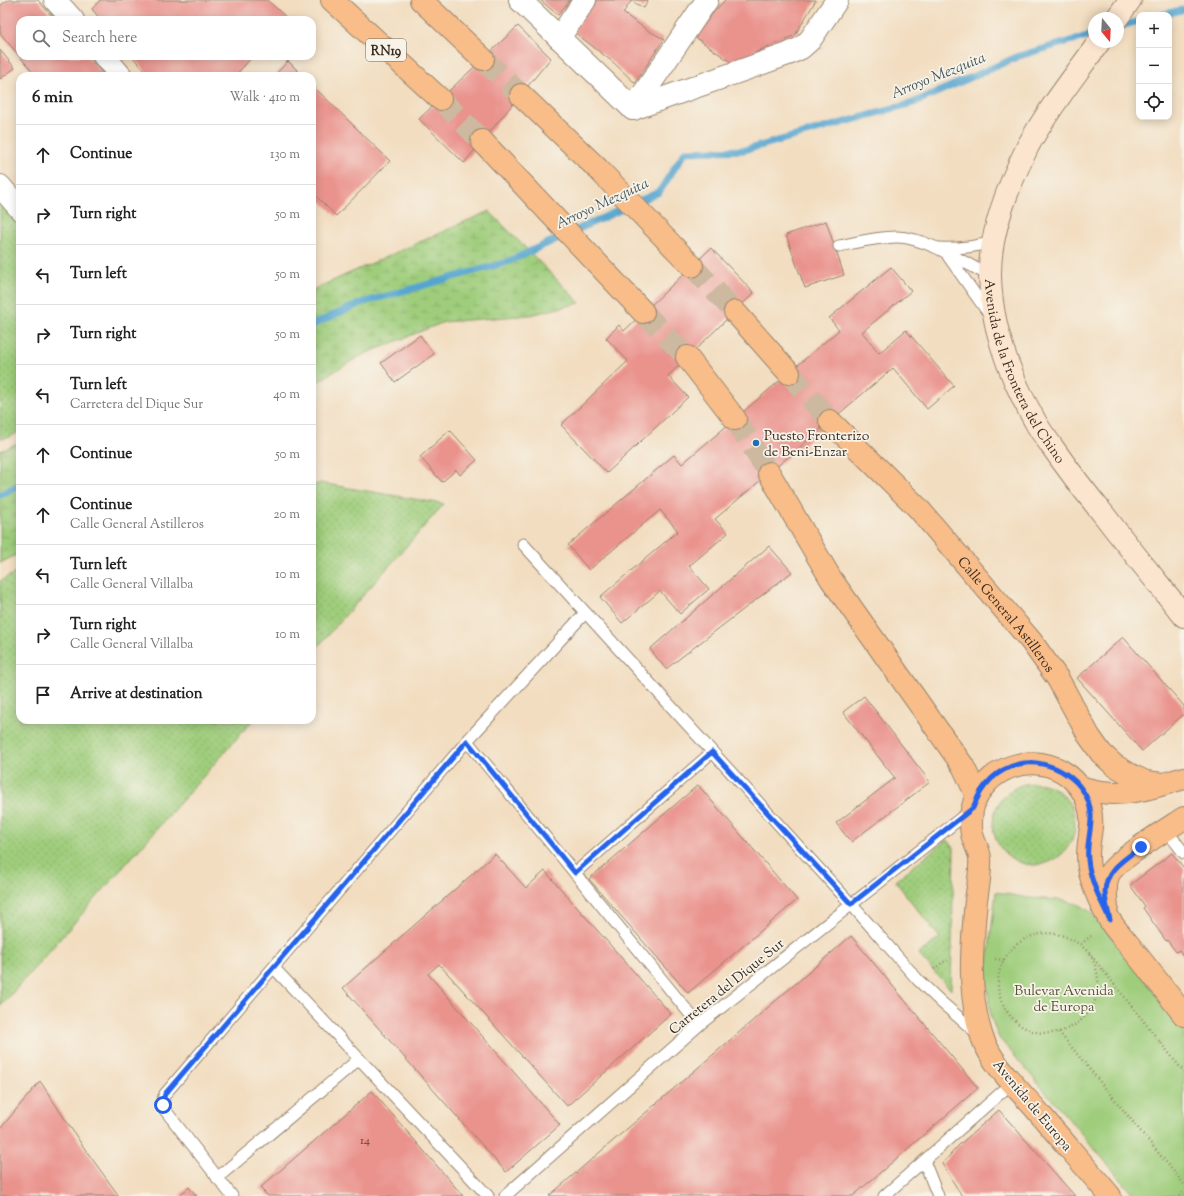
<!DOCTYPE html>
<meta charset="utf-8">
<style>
:root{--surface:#fff;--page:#f2f2f2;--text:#222;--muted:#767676;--line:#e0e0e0}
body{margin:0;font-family:"Sorts Mill Goudy",serif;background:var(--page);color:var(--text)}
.controls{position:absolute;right:12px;top:12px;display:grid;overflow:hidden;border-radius:8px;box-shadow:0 2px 10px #0003}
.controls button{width:36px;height:36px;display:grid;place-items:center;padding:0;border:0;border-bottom:1px solid var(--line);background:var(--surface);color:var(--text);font:20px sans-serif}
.compass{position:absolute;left:1088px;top:12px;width:36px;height:36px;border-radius:50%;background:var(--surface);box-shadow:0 2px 10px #0003;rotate:162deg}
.stop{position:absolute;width:12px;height:12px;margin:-9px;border:3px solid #2563eb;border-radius:50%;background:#fff}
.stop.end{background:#2563eb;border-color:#fff;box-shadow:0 1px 4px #0008}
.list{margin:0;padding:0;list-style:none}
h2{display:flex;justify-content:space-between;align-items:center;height:52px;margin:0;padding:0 16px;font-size:17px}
h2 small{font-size:13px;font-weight:400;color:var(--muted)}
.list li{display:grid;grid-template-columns:26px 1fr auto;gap:12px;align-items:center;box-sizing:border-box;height:60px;padding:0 16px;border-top:1px solid var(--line)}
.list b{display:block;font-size:15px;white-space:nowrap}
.list p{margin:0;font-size:13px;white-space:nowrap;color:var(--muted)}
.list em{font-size:13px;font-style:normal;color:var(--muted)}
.icon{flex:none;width:22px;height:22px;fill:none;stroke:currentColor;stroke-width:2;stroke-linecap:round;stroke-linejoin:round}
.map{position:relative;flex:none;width:1184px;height:1196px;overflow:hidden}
.search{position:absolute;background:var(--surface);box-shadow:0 2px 10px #0003;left:16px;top:16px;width:300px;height:44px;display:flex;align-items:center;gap:10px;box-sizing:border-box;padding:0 14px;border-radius:12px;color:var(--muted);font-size:15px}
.panel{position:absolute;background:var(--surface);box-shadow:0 2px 10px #0003;left:16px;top:72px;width:300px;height:652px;border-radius:12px}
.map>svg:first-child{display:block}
</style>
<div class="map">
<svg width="1184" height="1196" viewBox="0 0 1184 1196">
<defs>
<pattern id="grass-dots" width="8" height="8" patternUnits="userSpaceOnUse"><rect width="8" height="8" fill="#9fcd7b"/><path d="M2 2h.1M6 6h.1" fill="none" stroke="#8ab06a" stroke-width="1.8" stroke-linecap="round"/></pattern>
<pattern id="wetland-marsh" width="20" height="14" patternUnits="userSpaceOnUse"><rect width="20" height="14" fill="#9fcd7b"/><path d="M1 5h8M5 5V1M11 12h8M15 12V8" fill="none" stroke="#8ab06a"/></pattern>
</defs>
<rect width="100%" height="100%" fill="#f7f3e8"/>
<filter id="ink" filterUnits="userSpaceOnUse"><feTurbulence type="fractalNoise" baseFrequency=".025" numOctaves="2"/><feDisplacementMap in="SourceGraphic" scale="8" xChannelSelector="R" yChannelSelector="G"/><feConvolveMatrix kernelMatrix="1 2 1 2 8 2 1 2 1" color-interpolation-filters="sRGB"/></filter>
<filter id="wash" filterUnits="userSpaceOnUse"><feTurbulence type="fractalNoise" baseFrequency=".012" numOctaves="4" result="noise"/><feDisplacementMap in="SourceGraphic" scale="16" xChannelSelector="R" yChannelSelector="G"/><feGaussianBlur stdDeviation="0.9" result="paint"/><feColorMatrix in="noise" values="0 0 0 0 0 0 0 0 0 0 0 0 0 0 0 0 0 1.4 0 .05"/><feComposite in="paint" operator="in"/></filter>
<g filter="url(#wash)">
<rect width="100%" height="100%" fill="#f2ddc0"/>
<g fill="url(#grass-dots)" stroke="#6d7c4c">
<path d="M0 194 20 218V431L10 437 0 439Z"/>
<path d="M320 483 444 504 312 653V486Z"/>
<path d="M20 570V720H253L0 1007V581Z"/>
<circle cx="1034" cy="824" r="41"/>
<path d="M947 839 954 848 951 990 918 954 940 938 895 881Z"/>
</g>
<g fill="url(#wetland-marsh)" stroke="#6d7c4c">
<path d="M489 211 580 303 530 315 444 322 360 356 312 385V290Z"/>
<path d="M20 442V553L0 563V451Z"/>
</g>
<path fill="#9fcd7b" stroke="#6d7c4c" d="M996 892 1028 898 1061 900 1077 904 1091 912 1184 1030V1196H1135L999 1038 991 1018 986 974Z"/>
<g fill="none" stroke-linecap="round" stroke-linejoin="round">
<g stroke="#54a5cf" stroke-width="7">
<path d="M1162 15 1184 9"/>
<path d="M1118 27 1139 21"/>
<path d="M312 325 361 303 507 262 659 192 685 152 745 150 913 103 1019 56 1094 34"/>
<path d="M0 495 20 484"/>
</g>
</g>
<g id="blocks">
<g fill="#ea938d">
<path d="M8 0H38L55 20H20V56H87L105 76H36L0 33V6Z"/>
<path d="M100 0H267L287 18 286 20H101L92 9Z"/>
<path d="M540 0H570L558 15Z"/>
<path d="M594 0H648L644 8 631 1 623 13 647 30 664 39 635 83 614 63 573 31Z"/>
<path d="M725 0H816L795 35 760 50 735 65 695 37 712 14Z"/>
<path d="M518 26 551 58 464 163 419 119Z"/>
<path d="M0 50 15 68 0 79Z"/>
<path d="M132 56H253L235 76H149Z"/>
<path d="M288 61 303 76H274Z"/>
<path d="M312 85 390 161 336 216 312 192Z"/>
<path d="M826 221 844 275 805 288 786 235Z"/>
<path d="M711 248 754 293 668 376 688 397 607 473 561 425 628 361 606 338 619 325 624 331Z"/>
<path d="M891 267 911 291 862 332 879 353 906 330 954 386 927 409 893 368 715 519 728 533 689 566 709 589 680 614 660 591 622 623 600 597 678 531 660 510 589 570 568 545 674 455 682 464 839 330 829 318Z"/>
<path d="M420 335 434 354 395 382 381 363Z"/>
<path d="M450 430 477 460 460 475 456 470 442 482 420 457Z"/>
<path d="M769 546 792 572 666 669 650 649Z"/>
<path d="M1123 637 1184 706V714L1142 751 1077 678Z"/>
<path d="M864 696 930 782 851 842 836 823 895 778 843 712Z"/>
<path d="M698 785 797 900 688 993 589 879Z"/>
<path d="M1172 853 1184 868V957L1179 950 1176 952 1167 940 1166 941 1143 908 1145 906 1130 885Z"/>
<path d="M495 854 526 888 545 871 671 1014 567 1106 439 964 428 974 560 1125 506 1172 343 988Z"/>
<path d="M851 936 978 1088 853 1196H549Z"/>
<path d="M40 1081 82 1145 119 1196H40V1195L38 1196H0V1129Z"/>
<path d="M372 1091 463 1196H268L260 1188Z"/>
<path d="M999 1110 1075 1196H962L942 1164 959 1145Z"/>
<path d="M189 1187 197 1196H179Z"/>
</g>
</g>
</g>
<g filter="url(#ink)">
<use href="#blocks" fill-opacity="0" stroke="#96846f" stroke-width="1"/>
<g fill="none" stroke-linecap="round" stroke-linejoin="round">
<g stroke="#cdb9a0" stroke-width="22" stroke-dasharray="22 11" stroke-linecap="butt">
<path d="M483 59 521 95"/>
<path d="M440 99 482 141"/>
<path d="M692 266 735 312"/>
<path d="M643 312 687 357"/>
<path d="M789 373 830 421"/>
<path d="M735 419 769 473"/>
</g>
<defs>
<g id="service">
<path d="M839 246C858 242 877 237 897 237 925 237 965 263 990 276"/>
<path d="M939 248C958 249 975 247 993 242"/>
<path d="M948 256 989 314"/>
<path d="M523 544 851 904 918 980 941 1002 978 1034"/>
<path d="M467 741 699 1025"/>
<path d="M1166 830 1184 853"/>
<path d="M575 873 712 752"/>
<path d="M274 968 488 1196"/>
<path d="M924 1161 938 1196"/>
<path d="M217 1178 359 1059"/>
<path d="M232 1196 165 1110 163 1099 165 1094 467 741 585 613"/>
<path d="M505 1196 699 1025 971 810"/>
<path d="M884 1196 1012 1083"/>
</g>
<g id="minor">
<path d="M55 0 73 20"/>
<path d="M520 0 633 109"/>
<path d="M559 38 585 0"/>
<path d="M104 56 121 76"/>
<path d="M633 109 788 54 801 48 810 40 837 0"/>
<path d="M633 109 707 0"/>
<path d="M0 186 20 209"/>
</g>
<g id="secondary">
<path d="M1117 18 1130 0"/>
<path id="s1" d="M1099 42C1075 76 1048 109 1028 146 1009 184 989 234 990 276 991 327 1010 377 1035 421 1040 431 1047 439 1053 448 1069 471 1086 493 1104 515 1130 549 1157 582 1184 616"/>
</g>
<g id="primary">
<path d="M332 0 440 99"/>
<path d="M421 0 483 59"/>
<path d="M521 95 598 169 692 266"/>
<path d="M482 141 643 312"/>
<path d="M735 312 789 373"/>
<path d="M687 357 735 419"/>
<path id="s2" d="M830 421 918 508 1031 641 1058 679 1089 736 1101 753 1114 765 1131 775 1146 782 1163 784"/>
<path d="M769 473 831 579 963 766 977 796"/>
<path d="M1080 787C1087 789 1094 791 1101 792 1130 796 1156 786 1184 778"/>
<path d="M1107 907C1106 897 1104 887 1108 876 1113 862 1169 828 1184 818"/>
<path d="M1110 1196C1085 1166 1059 1137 1034 1107 1015 1086 992 1064 982 1037 967 993 972 945 976 900 978 887 981 872 980 858 979 850 974 843 972 834 970 826 971 818 972 810 982 767 1035 749 1069 776 1084 788 1093 808 1091 827 1089 843 1086 857 1090 873 1094 888 1101 905 1109 919 1115 930 1125 939 1132 949 1150 971 1167 993 1184 1015"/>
</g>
</defs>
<use href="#service" stroke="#96846f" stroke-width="13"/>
<use href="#minor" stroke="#96846f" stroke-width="24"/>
<use href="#secondary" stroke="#96846f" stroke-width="24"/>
<use href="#primary" stroke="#96846f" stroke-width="24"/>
<g stroke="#96846f" stroke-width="2.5" stroke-dasharray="1 3" stroke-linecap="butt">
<path d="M1081 944 1091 936"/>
<path d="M1090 954C1124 1016 1043 1061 1008 1013 972 963 1040 900 1090 954L1184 1072"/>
<path d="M995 959 1004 960"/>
<path d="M934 969 943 962 948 961"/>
<path d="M1059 1032 1184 1184"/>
<path d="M1179 1196 1184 1192"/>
</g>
<use href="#service" stroke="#fff" stroke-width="11"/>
<use href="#minor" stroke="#fff" stroke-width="22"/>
<use href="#secondary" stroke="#fce5cf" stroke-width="22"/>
<use href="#primary" stroke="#f8bd88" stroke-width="22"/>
</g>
</g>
<g fill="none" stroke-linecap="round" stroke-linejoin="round" filter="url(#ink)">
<path stroke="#2563eb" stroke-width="5" d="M163 1105V1100L165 1094 467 741 575 873 712 752 851 904 973 808C981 786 995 770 1019 764 1050 757 1088 780 1091 814 1092 829 1086 844 1088 860 1090 881 1101 901 1110 920 1108 911 1105 901 1105 892 1105 870 1125 859 1141 847"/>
</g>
<circle fill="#1f6fb2" stroke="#f7f3e8" stroke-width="1.5" cx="756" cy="443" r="4"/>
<g text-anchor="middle" stroke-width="3.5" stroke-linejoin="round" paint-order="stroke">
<g font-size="12" fill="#67443a">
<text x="365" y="1144">14</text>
</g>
<rect fill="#f7f3e8" stroke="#73665b" stroke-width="1" x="366" y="39" width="40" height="22" rx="3"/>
<g font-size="13" font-weight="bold" fill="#3b2a1e">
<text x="386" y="55">RN19</text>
</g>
<g font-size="14" fill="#3b2a1e" stroke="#f7f3e8">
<text dy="5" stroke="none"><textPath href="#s1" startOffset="365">Avenida de la Frontera del Chino</textPath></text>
<text dy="5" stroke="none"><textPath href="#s2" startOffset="262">Calle General Astilleros</textPath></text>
<text transform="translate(726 986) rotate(-39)" y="5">Carretera del Dique Sur</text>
<text transform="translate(1033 1105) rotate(50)" y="5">Avenida de Europa</text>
</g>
<g font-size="14" fill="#3b2a1e" stroke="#f7f3e8" text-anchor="start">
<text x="764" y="440">Puesto Fronterizo<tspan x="764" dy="16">de Beni-Enzar</tspan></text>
</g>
<g font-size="14" fill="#545335" stroke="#f7f3e8">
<text x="1064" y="995">Bulevar Avenida<tspan x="1064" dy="16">de Europa</tspan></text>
</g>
<g font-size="15" font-style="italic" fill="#44555c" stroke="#f7f3e8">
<text transform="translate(938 75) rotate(-22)" y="5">Arroyo Mezquita</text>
<text transform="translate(602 203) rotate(-25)" y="5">Arroyo Mezquita</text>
</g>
</g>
</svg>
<div class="controls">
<button>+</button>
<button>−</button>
<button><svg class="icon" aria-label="locate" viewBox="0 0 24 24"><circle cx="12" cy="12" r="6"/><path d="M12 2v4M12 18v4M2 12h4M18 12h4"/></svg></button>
</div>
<svg class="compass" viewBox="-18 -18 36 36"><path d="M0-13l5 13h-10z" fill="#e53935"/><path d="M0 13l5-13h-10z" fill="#767676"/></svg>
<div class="stop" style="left:163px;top:1105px"></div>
<div class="stop end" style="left:1141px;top:847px"></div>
<div class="search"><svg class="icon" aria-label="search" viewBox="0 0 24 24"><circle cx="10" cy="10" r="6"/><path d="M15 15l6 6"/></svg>Search here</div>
<section class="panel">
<h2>6 min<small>Walk · 410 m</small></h2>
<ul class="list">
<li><svg class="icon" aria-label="ahead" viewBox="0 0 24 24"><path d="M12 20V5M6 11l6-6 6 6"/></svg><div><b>Continue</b></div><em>130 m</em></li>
<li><svg class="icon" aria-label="right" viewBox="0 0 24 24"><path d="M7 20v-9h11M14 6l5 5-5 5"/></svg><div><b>Turn right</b></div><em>50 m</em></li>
<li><svg class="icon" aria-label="left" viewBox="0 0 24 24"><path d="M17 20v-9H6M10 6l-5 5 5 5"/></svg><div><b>Turn left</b></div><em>50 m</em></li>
<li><svg class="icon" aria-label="right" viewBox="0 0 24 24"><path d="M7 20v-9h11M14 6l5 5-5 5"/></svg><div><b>Turn right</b></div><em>50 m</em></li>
<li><svg class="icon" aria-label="left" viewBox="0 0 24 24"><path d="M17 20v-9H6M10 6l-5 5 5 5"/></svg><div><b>Turn left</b><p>Carretera del Dique Sur</p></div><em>40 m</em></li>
<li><svg class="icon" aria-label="ahead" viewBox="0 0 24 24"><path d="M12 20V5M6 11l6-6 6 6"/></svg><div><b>Continue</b></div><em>50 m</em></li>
<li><svg class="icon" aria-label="ahead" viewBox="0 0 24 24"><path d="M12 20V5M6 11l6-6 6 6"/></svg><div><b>Continue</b><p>Calle General Astilleros</p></div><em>20 m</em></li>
<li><svg class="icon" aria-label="left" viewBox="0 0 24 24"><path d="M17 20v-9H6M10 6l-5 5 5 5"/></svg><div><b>Turn left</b><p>Calle General Villalba</p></div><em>10 m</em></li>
<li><svg class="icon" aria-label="right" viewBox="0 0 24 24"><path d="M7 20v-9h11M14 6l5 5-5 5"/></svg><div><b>Turn right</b><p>Calle General Villalba</p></div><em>10 m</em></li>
<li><svg class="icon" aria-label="arrive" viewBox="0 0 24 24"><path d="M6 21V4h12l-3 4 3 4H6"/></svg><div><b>Arrive at destination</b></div></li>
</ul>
</section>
</div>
